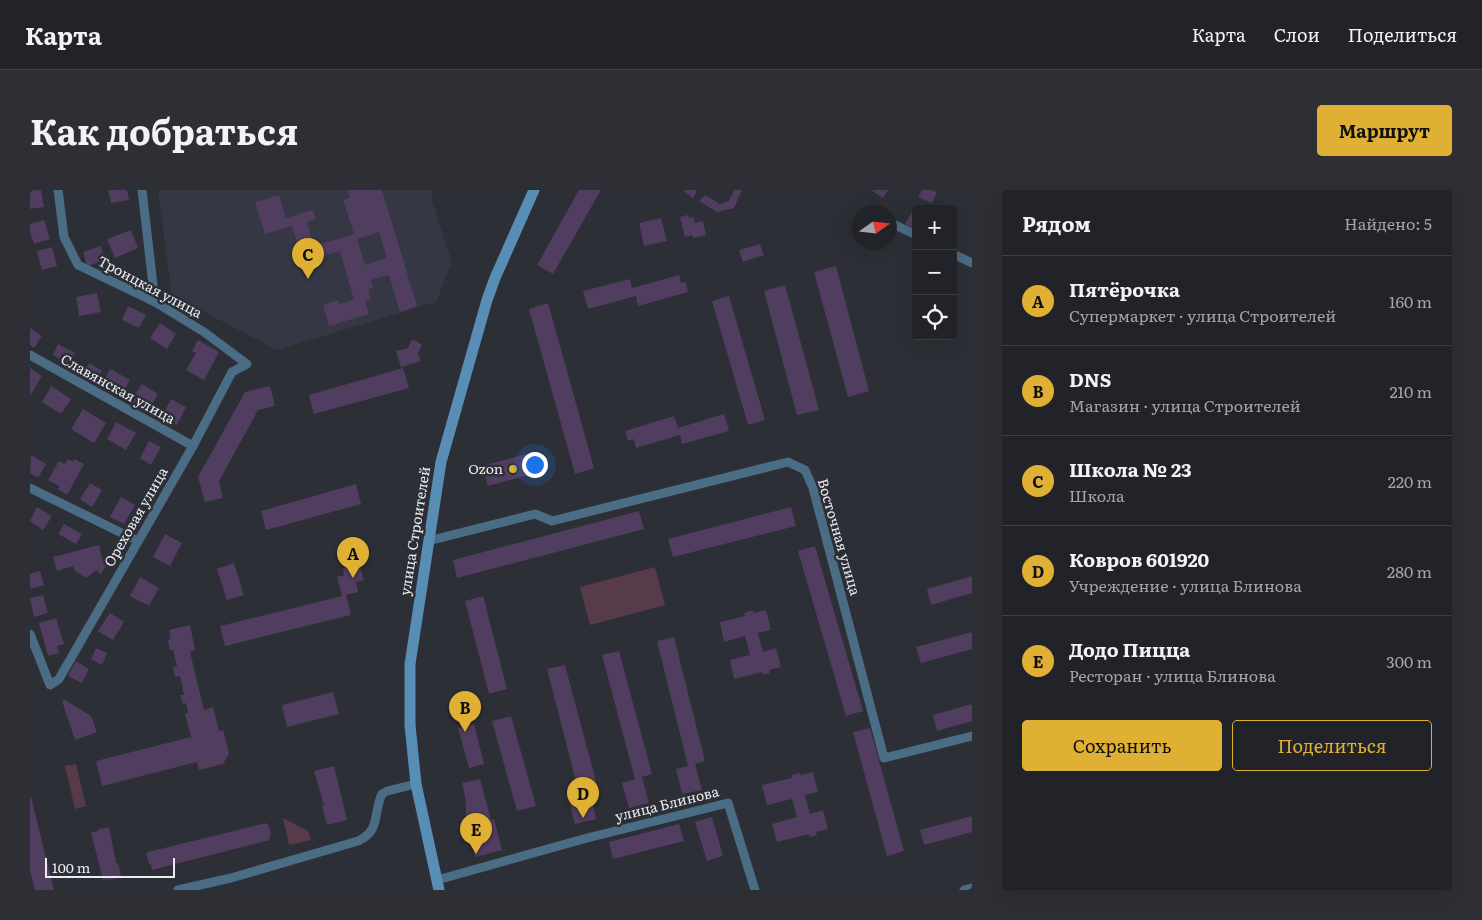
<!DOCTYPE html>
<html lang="ru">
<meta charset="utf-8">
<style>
:root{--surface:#222328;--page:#2e2f34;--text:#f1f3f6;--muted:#a2a4a8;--line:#3f4045;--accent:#dfb034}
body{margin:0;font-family:Literata,serif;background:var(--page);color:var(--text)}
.controls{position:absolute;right:15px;top:15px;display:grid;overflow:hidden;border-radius:5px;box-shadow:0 5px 20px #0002}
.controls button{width:45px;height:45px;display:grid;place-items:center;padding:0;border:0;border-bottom:1px solid var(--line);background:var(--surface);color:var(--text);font:25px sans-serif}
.compass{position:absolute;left:822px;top:15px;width:45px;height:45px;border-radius:50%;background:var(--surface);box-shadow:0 5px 20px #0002;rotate:76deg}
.scale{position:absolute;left:15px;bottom:12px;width:130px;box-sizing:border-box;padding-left:5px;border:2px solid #ebecf1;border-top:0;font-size:14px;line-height:18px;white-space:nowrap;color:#ebecf1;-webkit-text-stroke:4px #2d2f36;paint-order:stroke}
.you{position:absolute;left:504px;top:274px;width:18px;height:18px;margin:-12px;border:4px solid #fff;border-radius:50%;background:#1a73e8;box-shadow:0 0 0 8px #1a73e833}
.badge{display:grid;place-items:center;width:32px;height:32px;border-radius:50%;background:var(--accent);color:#111;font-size:16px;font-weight:700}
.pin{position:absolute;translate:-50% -41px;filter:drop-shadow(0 1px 2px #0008)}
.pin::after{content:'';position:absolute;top:26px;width:18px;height:15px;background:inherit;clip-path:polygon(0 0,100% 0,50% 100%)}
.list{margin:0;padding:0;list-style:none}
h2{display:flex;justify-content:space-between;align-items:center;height:65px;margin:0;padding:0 20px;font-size:21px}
h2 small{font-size:16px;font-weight:400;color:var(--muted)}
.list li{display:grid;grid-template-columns:32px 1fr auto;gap:15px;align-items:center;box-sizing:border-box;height:90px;padding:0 20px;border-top:1px solid var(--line)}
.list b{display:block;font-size:19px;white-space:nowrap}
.list p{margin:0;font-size:16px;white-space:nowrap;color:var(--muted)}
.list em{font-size:16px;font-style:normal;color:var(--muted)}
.actions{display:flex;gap:10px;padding:15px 20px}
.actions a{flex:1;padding:11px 0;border:1px solid var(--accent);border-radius:5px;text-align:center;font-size:18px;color:var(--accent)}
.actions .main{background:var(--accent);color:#111}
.icon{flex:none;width:28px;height:28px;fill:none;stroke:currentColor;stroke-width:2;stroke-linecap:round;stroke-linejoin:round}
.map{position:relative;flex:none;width:942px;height:700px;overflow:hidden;border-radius:5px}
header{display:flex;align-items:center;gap:30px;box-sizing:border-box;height:70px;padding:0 25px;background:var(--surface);border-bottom:1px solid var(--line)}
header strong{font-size:24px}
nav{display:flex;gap:28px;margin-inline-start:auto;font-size:18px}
.intro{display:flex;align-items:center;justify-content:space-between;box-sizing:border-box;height:120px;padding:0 30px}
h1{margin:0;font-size:35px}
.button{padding:12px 22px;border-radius:5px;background:var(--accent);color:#111;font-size:18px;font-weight:700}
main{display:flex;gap:30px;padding:0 30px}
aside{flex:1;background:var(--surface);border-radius:5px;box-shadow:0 5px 20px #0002}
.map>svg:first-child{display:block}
</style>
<header>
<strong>Карта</strong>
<nav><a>Карта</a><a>Слои</a><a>Поделиться</a></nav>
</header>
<div class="intro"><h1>Как добраться</h1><a class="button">Маршрут</a></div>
<main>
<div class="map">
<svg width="942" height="700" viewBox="0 0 942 700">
<rect width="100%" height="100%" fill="#2d2f36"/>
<path fill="#353844" d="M128 0H403L401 8 422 72 406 112 247 160 142 105Z"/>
<g fill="#573b4b">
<path d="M625 377 635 415 560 435 550 397Z"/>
<path d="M46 574 56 616 45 619 35 576Z"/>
<path d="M253 628 278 641 281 650 259 655Z"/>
</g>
<g fill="#503d5f" fill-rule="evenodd">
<path d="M0 0H11L14 17 0 19Z"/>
<path d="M78 0H97L99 10 81 13Z"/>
<path d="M318 0H352L387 116 370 122 359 85 341 90 343 98 338 99 341 109 335 111 339 124 299 136 293 115 308 110 309 114 324 110 310 61 273 72 262 36 235 44 225 12 249 5 256 28 283 20 286 29 277 32 284 56 324 44 313 10 320 8ZM349 42 357 68 335 75 327 49Z"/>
<path d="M549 0H571L523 84 507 75Z"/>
<path d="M652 0H666L667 1 663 8Z"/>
<path d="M704 0H712L704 18 687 22 669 11 675 5 690 14 699 11Z"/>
<path d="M841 0H858L853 8Z"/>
<path d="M892 0H901L907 2 902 13 888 7Z"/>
<path d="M882 22 886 24V40L875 34Z"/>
<path d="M658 25 659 28 664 27 665 33 673 31 676 45 663 48 662 45 655 47 650 27Z"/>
<path d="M631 28 637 51 614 56 609 33Z"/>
<path d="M14 30 20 49 4 54 0 42V34Z"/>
<path d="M101 40 108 58 85 68 77 49Z"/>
<path d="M730 54 734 65 713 72 709 60Z"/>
<path d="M71 56 75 70 57 76 53 62Z"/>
<path d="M22 57 27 76 12 80 7 61Z"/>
<path d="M806 76 839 201 818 207 784 82Z"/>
<path d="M649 85 651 93 656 92 658 102 608 116 606 106 558 119 553 101 600 89 602 98Z"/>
<path d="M755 95 789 220 767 225 734 101Z"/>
<path d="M67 103 71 122 49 126 46 107Z"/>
<path d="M699 106 735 230 718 235 682 111Z"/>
<path d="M518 113 564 278 545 284 499 119Z"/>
<path d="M98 116 116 125 109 138 92 130Z"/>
<path d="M130 133 146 144 137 159 120 148Z"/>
<path d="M0 138 12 146 4 158 0 155Z"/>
<path d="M382 149 392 155 388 163 391 171 371 177 366 161 378 158Z"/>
<path d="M168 150 189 162 174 190 156 180 166 163 162 161Z"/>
<path d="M28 154 45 163 39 174 23 165Z"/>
<path d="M59 173 72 181 65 193 52 185Z"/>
<path d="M0 178 12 186 0 206Z"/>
<path d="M373 178 379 198 284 224 279 205Z"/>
<path d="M80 179 100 190 91 206 71 195Z"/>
<path d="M112 194 128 204 118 221 101 211Z"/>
<path d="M21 196 41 209 31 224 12 212Z"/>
<path d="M240 196 245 216 228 220 189 291 193 308 175 312 168 287 215 202Z"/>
<path d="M141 209 156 217 147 235 132 227Z"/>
<path d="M53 219 76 233 64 253 41 239Z"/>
<path d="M694 224 699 241 652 254 650 245 606 258 604 249 598 251 595 241 644 226 648 238Z"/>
<path d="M86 232 106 243 96 260 77 249Z"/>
<path d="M119 251 131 257 121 275 110 268Z"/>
<path d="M501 263 506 283 458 296 452 276Z"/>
<path d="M1 265 16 274 8 288 0 283Z"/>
<path d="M38 269 43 272 44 269 54 274 37 305 28 299 30 296 18 290 29 271 35 274Z"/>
<path d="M60 293 72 300 62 317 50 309Z"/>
<path d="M326 294 331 314 236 340 231 321Z"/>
<path d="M91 307 105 315 94 334 80 327Z"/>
<path d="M7 317 22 326 13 340 0 331Z"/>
<path d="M761 317 766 336 643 367 638 349Z"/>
<path d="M609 321 614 339 427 388 423 370Z"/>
<path d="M34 334 52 344 46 354 28 344Z"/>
<path d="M135 344 152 353 140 376 123 367Z"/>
<path d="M69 355 72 369 77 374 71 384 66 380 56 388 44 380 43 376 27 381 23 367Z"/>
<path d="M785 356 833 521 816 526 768 361Z"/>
<path d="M204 373 214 405 197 410 187 379Z"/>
<path d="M329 373 334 390 326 392 328 402 316 405 321 425 195 456 190 436 312 406 307 387 314 385 313 378Z"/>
<path d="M10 381 14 395 0 399V384Z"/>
<path d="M942 386V403L901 415 897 399Z"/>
<path d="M110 387 129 398 119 416 100 406Z"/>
<path d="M13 405 18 423 4 427 0 408Z"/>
<path d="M453 406 477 499 459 504 435 411Z"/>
<path d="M723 420 724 423 736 420 741 440 728 443 733 462 746 458 751 477 739 480 740 483 733 485 732 482 704 489 700 470 720 465 715 446 694 452 690 432 715 426 714 423Z"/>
<path d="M80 423 94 432 83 450 68 441Z"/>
<path d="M26 428 34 454 27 456 29 463 18 466 9 433Z"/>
<path d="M160 435 165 460 160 462 174 520 183 517 189 541 193 540 199 564 193 574 169 580 167 572 72 596 66 571 161 547 155 524 158 523 156 513 153 514 150 505H154L150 486 145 487 143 477 147 476 143 460H140L138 450 141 449 139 440Z"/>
<path d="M942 442V459L891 473 886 457Z"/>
<path d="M644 447 675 571 665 574 672 600 652 604 646 579 658 576 627 451Z"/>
<path d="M66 458 77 463 72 475 61 469Z"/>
<path d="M589 461 622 584 612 587 619 613 599 618 592 593 605 589 572 465Z"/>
<path d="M46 471 59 479 52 493 38 486Z"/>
<path d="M535 475 568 599 559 601 566 629 545 634 538 606 549 603 517 479Z"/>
<path d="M303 502 309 524 257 537 252 515Z"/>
<path d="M35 510 61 526 67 542 45 550 32 511Z"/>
<path d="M942 514V531L907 541 903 525Z"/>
<path d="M481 526 506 616 487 621 462 531Z"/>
<path d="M444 534 454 574 439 578 428 538Z"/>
<path d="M840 538 874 661 857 666 823 542Z"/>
<path d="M304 576 317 630 297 635 292 616 294 615 284 581Z"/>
<path d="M783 582 788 602 775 605 780 624 793 620 798 639 786 642 787 645 780 647 779 644 747 652 742 634 767 627 762 609 737 615 732 595 762 588 761 585 770 583 771 585Z"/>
<path d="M450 589 461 630 464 629 472 660 445 667 437 635 435 606 432 593Z"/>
<path d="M0 607H1L24 700H5L0 680Z"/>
<path d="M942 626V642L894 655 890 640Z"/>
<path d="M682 627 693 666 677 671 665 632Z"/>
<path d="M236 633V634H238L241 645H239L240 650 122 680 121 674H119L116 663 118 662Z"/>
<path d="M649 634 654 651 583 669 579 652Z"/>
<path d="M78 638 79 637 86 673H88L91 686 80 690 79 689 73 690 61 642 68 641V639Z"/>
</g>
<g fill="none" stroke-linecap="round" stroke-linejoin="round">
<g stroke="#4b6c85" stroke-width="9">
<path d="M112 0 125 112"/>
<path d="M859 32 886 45"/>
<path d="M923 64 942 73"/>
<path d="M0 165 163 256"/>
<path d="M0 298 108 351"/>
<path d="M398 351 505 324 522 331 758 272 775 280 783 298 854 568 942 546"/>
<path d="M0 444 20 495 29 489 163 256 202 182 217 174 174 142 125 112 48 75 34 47 28 0"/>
<path d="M407 690 557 648 698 613 725 700"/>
<path d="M148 700 201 688 328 651C351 641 343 622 352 604L357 601 386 594"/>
<path d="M934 700 942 698"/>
</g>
<path stroke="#588eb5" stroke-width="11" d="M409 700 386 594 380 535V474L411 272 457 110 465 88 504 0"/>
</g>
<circle fill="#dfb034" stroke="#2d2f36" stroke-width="2" cx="483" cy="279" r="5"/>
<g text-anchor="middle" stroke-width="5" stroke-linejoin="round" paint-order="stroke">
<g font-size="14" fill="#ebecf1" stroke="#2d2f36">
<text transform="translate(120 97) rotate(28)" y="5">Троицкая улица</text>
<text transform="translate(88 199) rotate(29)" y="5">Славянская улица</text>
<text transform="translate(106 327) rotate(-60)" y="5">Ореховая улица</text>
<text transform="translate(385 341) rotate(-81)" y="5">улица Строителей</text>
<text transform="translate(809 347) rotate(74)" y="5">Восточная улица</text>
<text transform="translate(637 614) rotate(-14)" y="5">улица Блинова</text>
</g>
<g font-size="14" fill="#ebecf1" stroke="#2d2f36" text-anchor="end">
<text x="473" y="284">Ozon</text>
</g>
</g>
</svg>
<div class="controls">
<button>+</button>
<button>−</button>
<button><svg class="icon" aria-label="locate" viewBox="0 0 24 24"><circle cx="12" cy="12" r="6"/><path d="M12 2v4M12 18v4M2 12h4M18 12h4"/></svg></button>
</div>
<svg class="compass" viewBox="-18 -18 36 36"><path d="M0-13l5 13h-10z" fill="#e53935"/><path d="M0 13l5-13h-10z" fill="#a2a4a8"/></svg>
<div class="scale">100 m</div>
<div class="you"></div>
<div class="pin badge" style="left:323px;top:388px">A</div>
<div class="pin badge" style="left:435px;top:542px">B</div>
<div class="pin badge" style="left:278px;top:89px">C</div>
<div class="pin badge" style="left:553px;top:628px">D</div>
<div class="pin badge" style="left:446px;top:664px">E</div>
</div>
<aside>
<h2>Рядом<small>Найдено: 5</small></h2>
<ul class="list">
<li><span class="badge">A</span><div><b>Пятёрочка</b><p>Супермаркет · улица Строителей</p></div><em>160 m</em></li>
<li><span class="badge">B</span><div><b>DNS</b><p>Магазин · улица Строителей</p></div><em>210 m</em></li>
<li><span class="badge">C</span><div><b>Школа № 23</b><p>Школа</p></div><em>220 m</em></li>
<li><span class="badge">D</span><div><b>Ковров 601920</b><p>Учреждение · улица Блинова</p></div><em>280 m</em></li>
<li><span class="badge">E</span><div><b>Додо Пицца</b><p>Ресторан · улица Блинова</p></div><em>300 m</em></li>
</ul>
<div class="actions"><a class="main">Сохранить</a><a>Поделиться</a></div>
</aside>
</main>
